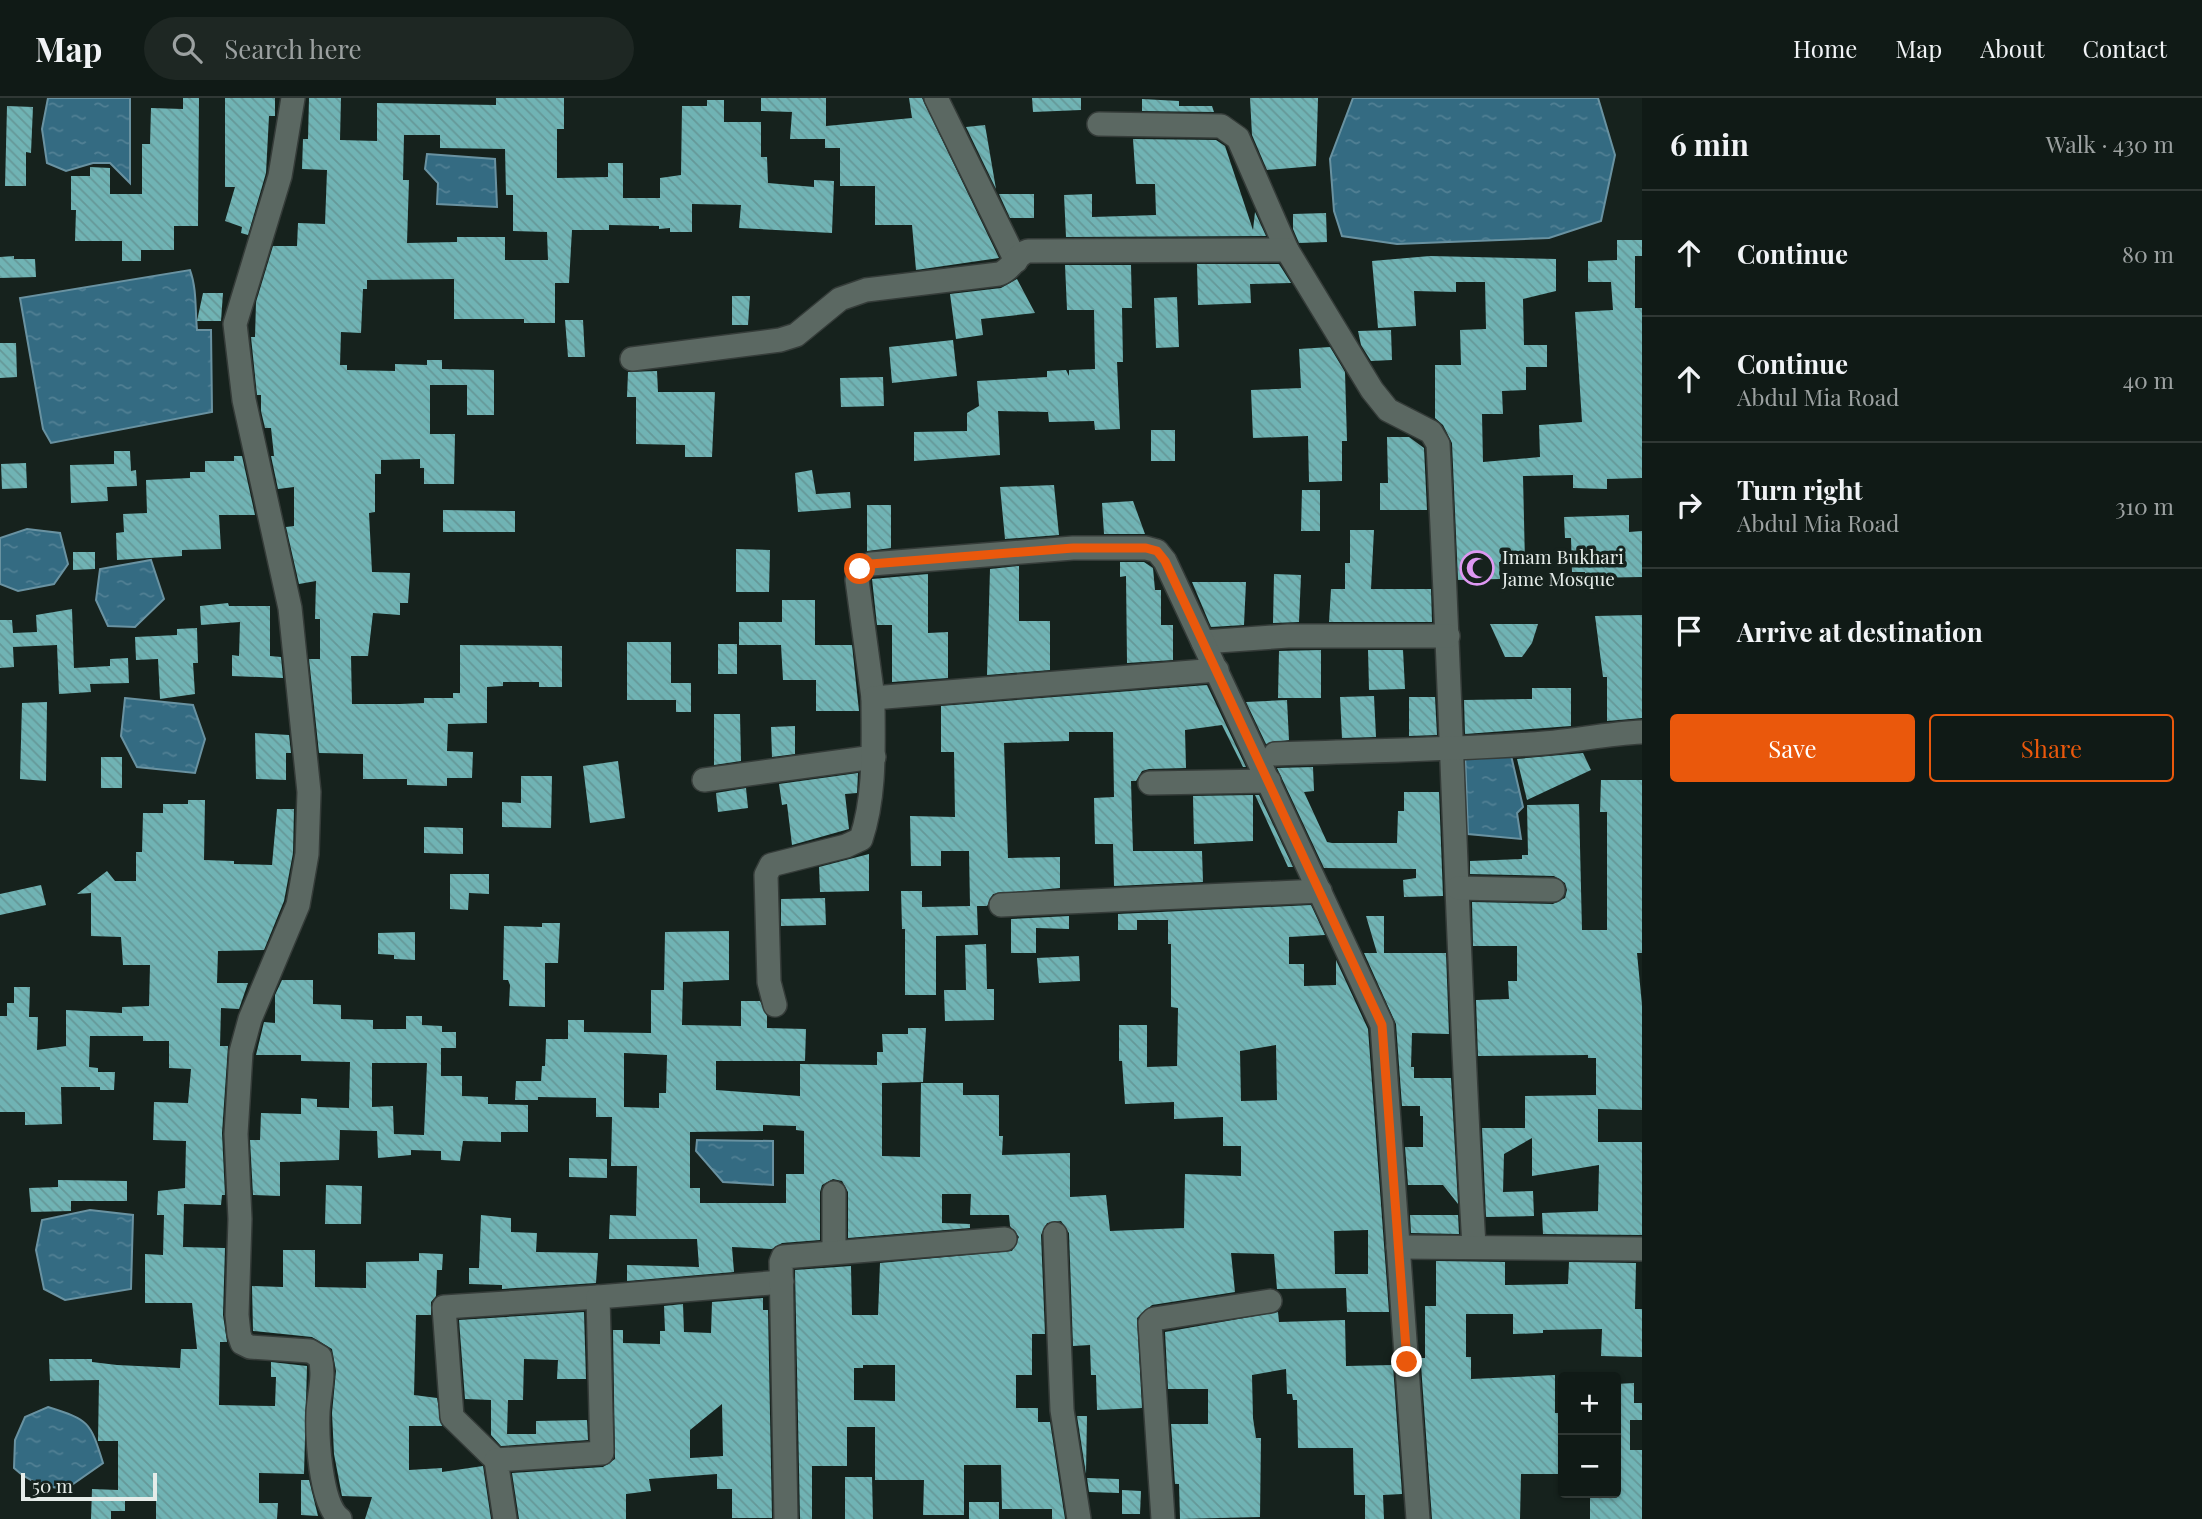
<!DOCTYPE html>
<meta charset="utf-8">
<style>
:root{--surface:#101a16;--page:#1e2723;--text:#f1f3f6;--muted:#9ca1a1;--line:#303835;--accent:#ea580c}
body{margin:0;font-family:"Playfair Display",serif;background:var(--page);color:var(--text)}
.controls{position:absolute;right:21px;bottom:21px;display:grid;overflow:hidden;border-radius:7px;box-shadow:0 2px 5px #0004}
.controls button{width:63px;height:63px;display:grid;place-items:center;padding:0;border:0;border-bottom:2px solid var(--line);background:var(--surface);color:var(--text);font:35px sans-serif}
.scale{position:absolute;left:21px;bottom:18px;width:136px;box-sizing:border-box;padding-left:7px;border:4px solid #e5ece9;border-top:0;font-size:19px;line-height:24px;white-space:nowrap;color:#e5ece9;-webkit-text-stroke:5px #16221d;paint-order:stroke}
.stop{position:absolute;width:21px;height:21px;margin:-16px;border:5px solid #ea580c;border-radius:50%;background:#fff}
.stop.end{background:#ea580c;border-color:#fff;box-shadow:0 2px 7px #0008}
.list{margin:0;padding:0;list-style:none}
h2{display:flex;justify-content:space-between;align-items:center;height:91px;margin:0;padding:0 28px;font-size:30px}
h2 small{font-size:23px;font-weight:400;color:var(--muted)}
.list li{display:grid;grid-template-columns:46px 1fr auto;gap:21px;align-items:center;box-sizing:border-box;height:126px;padding:0 28px;border-top:2px solid var(--line)}
.list b{display:block;font-size:26px;white-space:nowrap}
.list p{margin:0;font-size:23px;white-space:nowrap;color:var(--muted)}
.list em{font-size:23px;font-style:normal;color:var(--muted)}
.actions{display:flex;gap:14px;padding:21px 28px}
.actions a{flex:1;padding:16px 0;border:2px solid var(--accent);border-radius:7px;text-align:center;font-size:24px;color:var(--accent)}
.actions .main{background:var(--accent);color:#fff}
.icon{flex:none;width:38px;height:38px;fill:none;stroke:currentColor;stroke-width:2;stroke-linecap:round;stroke-linejoin:round}
.map{position:relative;flex:none;width:1642px;height:1421px;overflow:hidden}
header{display:flex;align-items:center;gap:42px;box-sizing:border-box;height:98px;padding:0 35px;background:var(--surface);border-bottom:2px solid var(--line)}
header strong{font-size:33px}
nav{display:flex;gap:38px;margin-inline-start:auto;font-size:24px}
.search{width:490px;height:63px;background:var(--page);display:flex;align-items:center;gap:18px;box-sizing:border-box;padding:0 24px;border-radius:38px;color:var(--muted);font-size:26px}
main{display:flex}
aside{flex:1;background:var(--surface)}
.map>svg:first-child{display:block}
</style>
<header>
<strong>Map</strong>
<div class="search"><svg class="icon" aria-label="search" viewBox="0 0 24 24"><circle cx="10" cy="10" r="6"/><path d="M15 15l6 6"/></svg>Search here</div>
<nav><a>Home</a><a>Map</a><a>About</a><a>Contact</a></nav>
</header>
<main>
<div class="map">
<svg width="1642" height="1421" viewBox="0 0 1642 1421">
<defs>
<pattern id="water-ripples" width="26" height="14" patternUnits="userSpaceOnUse" patternTransform="scale(1.75)"><rect width="26" height="14" fill="#346b82"/><path d="M2 4q2-2 4 0t4 0M15 11q2-2 4 0t4 0" fill="none" stroke="#518094"/></pattern>
<pattern id="building-back-hatch" width="6" height="6" patternUnits="userSpaceOnUse" patternTransform="scale(1.75)"><rect width="6" height="6" fill="#70b3b4"/><path d="M-1 5l2 2M0 0l6 6M5-1l2 2" fill="none" stroke="#659898"/></pattern>
</defs>
<rect width="100%" height="100%" fill="#16221d"/>
<g fill="url(#water-ripples)" stroke="#6992a1" stroke-width="2">
<path d="M48 0H130V85L110 65H93L66 73 47 65 42 31Z"/>
<path d="M1353 0H1598L1615 57 1601 123 1549 140 1397 146 1342 138 1334 113 1330 61Z"/>
<path d="M427 56 495 61 497 109 437 106 438 85 425 71Z"/>
<path d="M190 172C197 191 195 212 197 232H211L212 314 51 345 43 331 20 200Z"/>
<path d="M27 431 60 435 68 466 54 486 18 493 0 486V440Z"/>
<path d="M151 462 164 501 135 529 108 528 96 502 100 471Z"/>
<path d="M125 600 193 607 205 641 195 675 137 669 121 638Z"/>
<path d="M1510 653 1523 709 1517 715 1521 741 1468 736 1465 655Z"/>
<path d="M697 1042 773 1043V1087L723 1084 696 1053Z"/>
<path d="M90 1112 133 1117 131 1191 65 1202 44 1191 36 1152 42 1122Z"/>
<path d="M48 1309C89 1322 90 1323 103 1365L66 1391C45 1389 29 1384 14 1370L15 1342 25 1319Z"/>
</g>
<g fill="url(#building-back-hatch)" fill-rule="evenodd">
<path d="M183 0H199L198 128H174V152H141V163H122V143H75L76 112H71V78H90V69L110 70V96H142V46H150L151 10 183 11Z"/>
<path d="M225 0H275V18H269L266 75 248 137 241 135 242 129 225 123 235 89H225Z"/>
<path d="M309 0H341L340 42 377 43V5L496 7V0H564V31H557V80L608 79V65H623V100H660V80L681 77 682 8H707V2H724V24H761V59H767L768 85 814 89V82L834 83 832 135 739 130 741 107 692 106V134H670V130L659 131V128L609 127V132H572L569 185H555V225H524V221H454V181L367 182V191H363L361 235 341 234 340 267H347V272L395 273V266L427 267V262H442V271L494 272V317H467V287H430V336H455L454 386H424V370H420V361L381 362V376H375V414L369 415 372 474 410 475 408 505H400V517L373 515 368 558H351L352 606H400L424 605V600H453V595H460V547L562 548V589H539V584H503V588L487 589V625L448 626 447 653 473 654 472 680H447V688L407 687V681H363V656L319 655 309 561H320V521H315L316 483 299 486 286 429 294 428V389L278 391 271 358H274L271 330H265L261 313V297H257L251 239H255L256 204 273 148H297L298 125 325 126 327 72 302 71 303 41H308ZM404 37H440V50L505 51 506 97H513V133L547 134 548 162H505V139H457V144L407 145 409 82H403Z"/>
<path d="M761 0H826V28L912 20 909 0H922L999 160 916 172 912 127H875V88H840V50H825V41H790L792 14 761 13Z"/>
<path d="M1032 0H1081V12L1033 14Z"/>
<path d="M1250 0H1318L1316 68 1267 72 1252 37Z"/>
<path d="M1142 1 1179 3V8H1212L1214 14 1142 13Z"/>
<path d="M7 8 33 9 31 55 26 54V88H5Z"/>
<path d="M985 27 996 91 966 29Z"/>
<path d="M1133 41 1216 42 1225 48 1253 132 1255 114 1266 138 1066 139 1064 97 1092 96V119L1156 117 1155 86H1136Z"/>
<path d="M999 96H1034V120H1010Z"/>
<path d="M1326 115 1327 144 1299 145 1293 131V116Z"/>
<path d="M1617 142H1642V158H1635V210H1642V380L1607 381V391L1573 390V377L1523 378 1525 465 1499 464 1500 481 1458 482 1452 345 1443 327 1435 320V267H1461L1460 232 1486 231 1485 184H1456V194L1414 193 1416 228 1378 230 1372 163 1430 158 1556 161V193L1523 201 1524 247H1547V269H1526V292L1502 293 1503 316H1482L1483 364 1540 359 1539 327 1582 324 1575 214 1613 212 1611 184H1588V163L1617 162Z"/>
<path d="M14 158V161H35L36 179 0 180V159Z"/>
<path d="M1197 166H1279L1291 185 1250 186 1251 205 1198 207Z"/>
<path d="M1065 167H1131L1132 210H1122L1123 264H1117L1120 331 1095 332 1094 323 1049 324 1048 314 998 313 1000 357 914 363V334L967 333V315L979 308 977 283 1047 279V273L1066 272 1069 278V272L1095 271 1094 212H1067Z"/>
<path d="M1017 181 1035 215 981 221 983 237 956 241 950 196 1001 190Z"/>
<path d="M203 195H223L221 223H197Z"/>
<path d="M732 198H750L748 227H732Z"/>
<path d="M1177 199 1179 249 1156 250 1154 200Z"/>
<path d="M565 222H583L585 259H568Z"/>
<path d="M1391 232 1392 262 1371 263 1361 247 1358 233Z"/>
<path d="M953 242 957 278 892 285 889 249Z"/>
<path d="M0 245H16L17 279 0 280Z"/>
<path d="M1330 249 1345 274 1347 343H1342V383L1309 384 1308 338 1253 340 1251 292 1301 290 1299 251Z"/>
<path d="M657 273 658 294H715L712 359H685V347L636 346V299H627L628 274Z"/>
<path d="M883 279 884 308 841 309 840 280Z"/>
<rect x="1151" y="332" width="24" height="31"/>
<path d="M1387 339H1409L1424 350 1427 412H1380V385H1388Z"/>
<path d="M114 353H130L131 373 136 372 137 388 107 389 108 403 71 405 70 367 114 366Z"/>
<path d="M234 358H242L255 417H219L221 451 182 452V458L117 462 116 435 124 434 123 416 147 415 146 382 190 380V374H205V363H234Z"/>
<path d="M26 365 27 390 2 391 1 366Z"/>
<path d="M812 372 816 396 850 394 851 410 798 414 795 375Z"/>
<path d="M1054 387 1059 437 1005 441 1000 389Z"/>
<path d="M1302 392H1320V433H1301Z"/>
<path d="M1133 403 1145 436H1104L1102 405Z"/>
<path d="M867 407H891V450L867 453Z"/>
<path d="M443 412 515 413V434H443Z"/>
<path d="M1629 417V434L1642 433V479L1585 480V474H1572L1571 440H1565L1564 419Z"/>
<path d="M1350 432H1374L1371 491H1431L1432 524H1329L1331 491H1345V465H1350Z"/>
<path d="M736 451 770 452 769 494H736Z"/>
<path d="M73 454H95V471L73 472Z"/>
<path d="M1120 464H1144L1153 470 1155 492H1161V527H1173V562L1127 565 1126 478 1120 479Z"/>
<path d="M1019 468V523H1050V572L987 577 990 471Z"/>
<path d="M928 476V535L948 534V580L892 584V527H877L872 481Z"/>
<path d="M1274 476 1301 477 1299 524 1273 525Z"/>
<path d="M1192 484H1246L1244 527 1211 529Z"/>
<path d="M782 502H815V547H852L859 613H816V582H783L781 547H739V524H782Z"/>
<path d="M228 505 229 508H270V558L281 559 283 580 232 578V557L239 558 240 524 201 527 200 508Z"/>
<path d="M72 511 74 570 110 568V561L128 560 129 585 90 586 91 594 59 596 57 547 13 549 14 569 0 570V522H12L13 535 37 534 36 517Z"/>
<path d="M1642 517V620L1607 623V579H1603L1595 518Z"/>
<path d="M1490 526H1538L1532 545 1522 559H1505Z"/>
<path d="M197 530 198 565H193L195 596 160 601 158 561 136 562 135 539 177 537V531Z"/>
<path d="M627 544H671V585H691V614H676V602H627Z"/>
<rect x="718" y="546" width="19" height="30"/>
<path d="M1321 552V600H1278L1279 553Z"/>
<path d="M1368 552H1403L1405 591 1369 592Z"/>
<path d="M1207 587 1246 669H1243L1222 627 1185 632 1186 670 1149 671 1142 673 1136 683H1131L1133 753H1202L1203 784 1114 788 1113 746H1095L1094 700 1114 699 1113 634H1069V643L1004 645 1008 760 1060 759V790L993 796 987 808H977L978 837 936 838V897H905V831H902L901 793H922V809L970 808 969 753H941V768H911L910 718 955 719 954 654H941V608Z"/>
<path d="M1532 590H1571V628L1465 636 1464 602 1532 601Z"/>
<path d="M1374 598 1376 639 1342 640 1340 599Z"/>
<path d="M1409 599H1435L1437 637 1409 638Z"/>
<path d="M1287 602 1289 642 1266 646 1246 604Z"/>
<path d="M47 604 46 683 20 681 22 605Z"/>
<path d="M714 616H740L741 663 714 667Z"/>
<path d="M795 628V656L772 659 771 629Z"/>
<path d="M255 635 289 637 291 655H286V682L256 681Z"/>
<path d="M1583 655 1591 672 1527 702 1517 661Z"/>
<rect x="101" y="659" width="21" height="31"/>
<path d="M618 663 625 720 590 725 583 668Z"/>
<path d="M1313 669 1314 693 1304 694 1327 744 1332 745H1397L1398 713H1404V694H1439L1443 798 1404 799 1403 782 1416 780V771L1324 770 1277 670Z"/>
<path d="M858 675 857 695 845 696 849 731 792 747 787 706 782 707 779 686Z"/>
<path d="M521 678H552L551 730 502 729V704L521 705Z"/>
<path d="M1601 682H1642V855H1637L1642 907V1012L1598 1011V1044H1642V1137L1543 1136 1542 1115 1598 1113 1599 1067 1532 1078V1040L1504 1056 1503 1094 1533 1093 1534 1118 1486 1119 1482 1030H1525V998L1596 997V960H1588V957L1478 958 1476 902 1509 901 1508 883H1517V848H1473L1472 804 1553 806 1565 800 1567 792 1565 785 1554 778 1470 776V763L1522 761V757H1528L1527 707 1579 706 1582 832H1607V714H1600Z"/>
<path d="M746 690 748 710 718 714 716 695Z"/>
<path d="M1253 697V743L1194 746 1193 698Z"/>
<path d="M1255 697H1259L1293 769H1288Z"/>
<path d="M188 702H205L204 762 234 763V766L272 767 277 711H294L293 755 284 803 264 852 218 853 217 885H248L239 911 221 910 220 948H228L222 1035 225 1097H222L221 1107 184 1106 183 1149 225 1150 223 1217 227 1244H220L219 1307 275 1308 276 1279H271V1264L307 1268 304 1376 259 1375V1405H278L277 1421H156V1403L125 1402V1413H111V1421H91L92 1391 118 1392V1343H98L99 1282 50 1283 49 1261H92V1264L117 1267 180 1270 181 1251H197L192 1205H145V1156L163 1157 164 1117H157L158 1093 185 1090 186 1043 153 1042 154 1004 188 1005 191 971 169 970V943H143V938H90L89 969 98 970V974H115L114 992H100V989H61L62 1026 25 1027V1014H0V918H7V905H14V889H30L29 919H38L37 952 66 948V912L122 915V909L149 908 150 867H123L121 839 91 838V795L77 796 107 773 115 783H136V754H142L143 715H163V706H188Z"/>
<path d="M424 729 463 730V756L424 755Z"/>
<path d="M869 756V793L820 794 819 769Z"/>
<path d="M450 776H489V796L469 795 468 812 450 811Z"/>
<path d="M41 787 46 807 0 817V796Z"/>
<path d="M825 800 826 827 781 828V801Z"/>
<path d="M1311 807 1325 837 1289 839V866H1304V888L1336 887V862L1368 931 1389 1214H1347L1346 1190 1277 1191 1274 1156 1231 1155 1235 1194 1152 1207 1137 1220 1142 1310 1097 1312 1096 1277H1091L1090 1247 1073 1248 1069 1135 1061 1123 1047 1125 1041 1137 1045 1236H1032V1277H1016V1310H1038V1324H1050L1065 1421H1052V1411H1002L1001 1367H964V1417H923L924 1382H875V1329H847V1368H812V1421H800L795 1172 851 1168 852 1217H878L880 1165 1012 1153 1019 1139 1010 1128 1009 1117H970L971 1096H942V1125L970 1126V1130L848 1140V1094L842 1083 833 1081 822 1087 820 1094V1142L782 1145 772 1151 732 1149 734 1174 627 1183V1167L699 1169 697 1141H609L610 1117 636 1118 637 1068H611L612 1019H596V1000L538 999V1002H515L516 983H541L542 968H545L546 941H568V922H584V934L651 935V892H664L665 834 729 833V882L683 884 682 927 741 928V903H760L767 918V930L806 931 805 963H716V992L800 998V966L877 967V954H883L882 936H908V930H926L923 984 882 985V1058L920 1059 921 985H963V997H999V1038H1003L1002 1057 1070 1055V1099L1106 1097 1110 1133 1184 1130 1185 1076 1241 1078V1048H1223V1019L1174 1021V1004L1125 1006 1122 963H1119V927H1147V969L1177 968 1178 910 1171 909V846H1168V822H1137V832H1118V816ZM1276 947 1277 1002 1241 1003 1240 953ZM624 955 667 957 666 995H659V1010L624 1009ZM763 1027 796 1028V1032L804 1033V1076H786V1105H700V1090H690V1034L763 1033ZM1368 1132V1176H1335L1334 1133ZM863 1267H895V1303L854 1302V1270H863Z"/>
<path d="M1069 818V831L1036 830V855H1011V821Z"/>
<path d="M1366 818H1384V855H1446L1449 936 1412 935 1411 969H1414V980H1451L1458 1106 1443 1087H1408L1405 1049H1423V1018H1420V1008H1402L1396 926 1364 855H1377Z"/>
<path d="M542 825H560L558 865H545V909L509 908 510 887 508 882H503L504 828 542 829Z"/>
<path d="M415 834V862L394 861V857L378 856V835Z"/>
<path d="M986 846 987 891H994V922L945 923 944 892H966L965 847Z"/>
<path d="M1079 858 1080 883 1039 885 1037 860Z"/>
<path d="M282 882H313V906L341 907V921L373 922V931H406V918H422V927L442 928V934H456V950H441V978H462V998L488 999V1006L528 1007V1034H501V1044L463 1043 460 1063 441 1062V1053L411 1052V1057L378 1060 377 1033 340 1032 339 1062 280 1064V1098L253 1097 250 1042H260L261 1015 301 1016V1000L317 1001V1009L349 1010 350 964 301 963V957H256L264 924 275 925V897ZM372 965H427L424 1037 394 1036 393 1008 372 1009Z"/>
<path d="M569 1060 607 1061V1080L569 1079Z"/>
<path d="M58 1082 127 1083V1103H71V1113L31 1114 29 1090 58 1089Z"/>
<path d="M326 1087 362 1088 361 1126H325Z"/>
<path d="M481 1117 511 1120V1134L537 1135 536 1154 598 1155 596 1185 502 1191V1187L469 1186V1170H479Z"/>
<path d="M1410 1117H1458L1459 1136 1411 1135Z"/>
<path d="M283 1152H315V1189L366 1190V1164L419 1163V1155L443 1156 442 1172H437L436 1198 431 1204V1217H416L414 1297 437 1300 442 1328H409V1372L442 1370V1374L483 1368 491 1421H365L372 1399 342 1398 334 1356 332 1315 336 1273 332 1251 312 1239 253 1233 252 1188 283 1189Z"/>
<path d="M1436 1163 1505 1164V1187L1568 1186 1569 1164 1636 1165 1635 1211H1642V1259L1601 1258 1602 1231 1543 1232V1235L1513 1236V1216H1466V1259H1471V1281L1555 1277V1315H1558V1347H1563V1376H1521L1520 1421H1432L1421 1267V1260H1425V1208H1436Z"/>
<path d="M763 1200V1212H768L772 1420H732V1391H717V1376L649 1381 651 1393 626 1396V1421H519L512 1375 603 1369 615 1361 613 1232H623V1245L660 1246V1233H665L664 1208 683 1206 684 1234 711 1235 712 1204ZM722 1306 723 1358 690 1360V1332Z"/>
<path d="M584 1214 586 1281H557L558 1262 524 1261 523 1302H508L507 1336H536V1323L587 1322 588 1342 501 1348 491 1337V1302L465 1301 459 1222Z"/>
<path d="M1278 1214 1279 1224 1345 1222 1346 1268 1393 1267 1402 1396 1383 1397 1384 1421H1365V1397H1354L1353 1350H1298L1297 1302H1293L1292 1296H1287L1286 1271 1252 1277 1253 1320 1256 1340H1261L1260 1419 1180 1421 1179 1386H1175L1171 1326H1208V1291H1168L1165 1234Z"/>
<path d="M1634 1285V1305H1642V1322H1630V1352H1642V1421H1590V1395H1616V1286Z"/>
<path d="M1077 1318H1087L1086 1376Z"/>
<path d="M845 1379H872L873 1421H845Z"/>
<path d="M1087 1380 1119 1381V1395L1089 1394Z"/>
<path d="M301 1382H309L318 1418 301 1417Z"/>
<path d="M1122 1392 1141 1393 1140 1416H1122Z"/>
<rect x="969" y="1404" width="30" height="17"/>
</g>
<g fill="none" stroke-linecap="round" stroke-linejoin="round">
<defs>
<g id="minor">
<path d="M293 0 280 78 235 226 244 302 290 510 309 694 307 756 298 807 250 921 241 954 236 1036 240 1121 237 1217 239 1236 242 1245 250 1249 310 1253 320 1259C325 1278 319 1295 318 1314 317 1338 320 1406 340 1421"/>
<path d="M936 0 1016 163"/>
<path d="M1099 26 1221 28 1238 40 1287 152"/>
<path d="M632 261 780 242 796 237 840 201 866 192 999 176C1013 171 1015 157 1028 153L1287 152 1372 292 1388 312 1431 334 1438 346C1452 613 1458 881 1474 1148"/>
<path d="M1203 544 1288 538H1448"/>
<path d="M873 600 857 482 860 471 871 466 1073 450H1146L1157 453 1165 463 1382 927 1418 1421"/>
<path d="M1275 656C1360 653 1446 652 1531 646 1568 644 1604 636 1642 634"/>
<path d="M704 682 874 659"/>
<path d="M1150 685 1269 683"/>
<path d="M1458 790 1553 792"/>
<path d="M1001 807 1320 793"/>
<path d="M775 907 769 884 766 777 771 767 846 748 861 741C876 696 873 647 873 600L1217 572"/>
<path d="M1055 1136 1062 1312 1079 1421"/>
<path d="M1398 1149 1642 1151"/>
<path d="M834 1154V1095"/>
<path d="M496 1362 452 1319 444 1209 598 1199"/>
<path d="M505 1421 496 1362 602 1355 598 1199 782 1184"/>
<path d="M786 1421 781 1164 783 1159 1005 1141"/>
<path d="M1163 1421 1150 1225 1154 1221 1270 1203"/>
</g>
</defs>
<use href="#minor" stroke="#353c39" stroke-width="26"/>
<use href="#minor" stroke="#5b6862" stroke-width="23"/>
</g>
<g fill="none" stroke-linecap="round" stroke-linejoin="round">
<path stroke="#ea580c" stroke-width="9" d="M860 471 871 466 1073 450H1146L1157 453 1165 463 1382 927 1407 1264"/>
</g>
<defs>
<symbol id="mosque-ring" viewBox="-11 -11 22 22"><circle r="9.5" fill="#16221d" stroke="#de98f2" stroke-width="1.5"/><path d="M3.5-4.9A6 6 0 1 0 3.5 4.9A5 5 0 1 1 3.5-4.9Z" fill="#de98f2"/></symbol>
</defs>
<g fill-rule="evenodd">
<use href="#mosque-ring" x="1458" y="451" width="38" height="38"/>
</g>
<g text-anchor="middle" stroke-width="7" stroke-linejoin="round" paint-order="stroke">
<g font-size="19" fill="#e5ece9" stroke="#16221d" text-anchor="start">
<text x="1502" y="466">Imam Bukhari<tspan x="1502" dy="22">Jame Mosque</tspan></text>
</g>
</g>
</svg>
<div class="controls">
<button>+</button>
<button>−</button>
</div>
<div class="scale">50 m</div>
<div class="stop" style="left:860px;top:471px"></div>
<div class="stop end" style="left:1407px;top:1264px"></div>
</div>
<aside>
<h2>6 min<small>Walk · 430 m</small></h2>
<ul class="list">
<li><svg class="icon" aria-label="ahead" viewBox="0 0 24 24"><path d="M12 20V5M6 11l6-6 6 6"/></svg><div><b>Continue</b></div><em>80 m</em></li>
<li><svg class="icon" aria-label="ahead" viewBox="0 0 24 24"><path d="M12 20V5M6 11l6-6 6 6"/></svg><div><b>Continue</b><p>Abdul Mia Road</p></div><em>40 m</em></li>
<li><svg class="icon" aria-label="right" viewBox="0 0 24 24"><path d="M7 20v-9h11M14 6l5 5-5 5"/></svg><div><b>Turn right</b><p>Abdul Mia Road</p></div><em>310 m</em></li>
<li><svg class="icon" aria-label="arrive" viewBox="0 0 24 24"><path d="M6 21V4h12l-3 4 3 4H6"/></svg><div><b>Arrive at destination</b></div></li>
</ul>
<div class="actions"><a class="main">Save</a><a>Share</a></div>
</aside>
</main>
